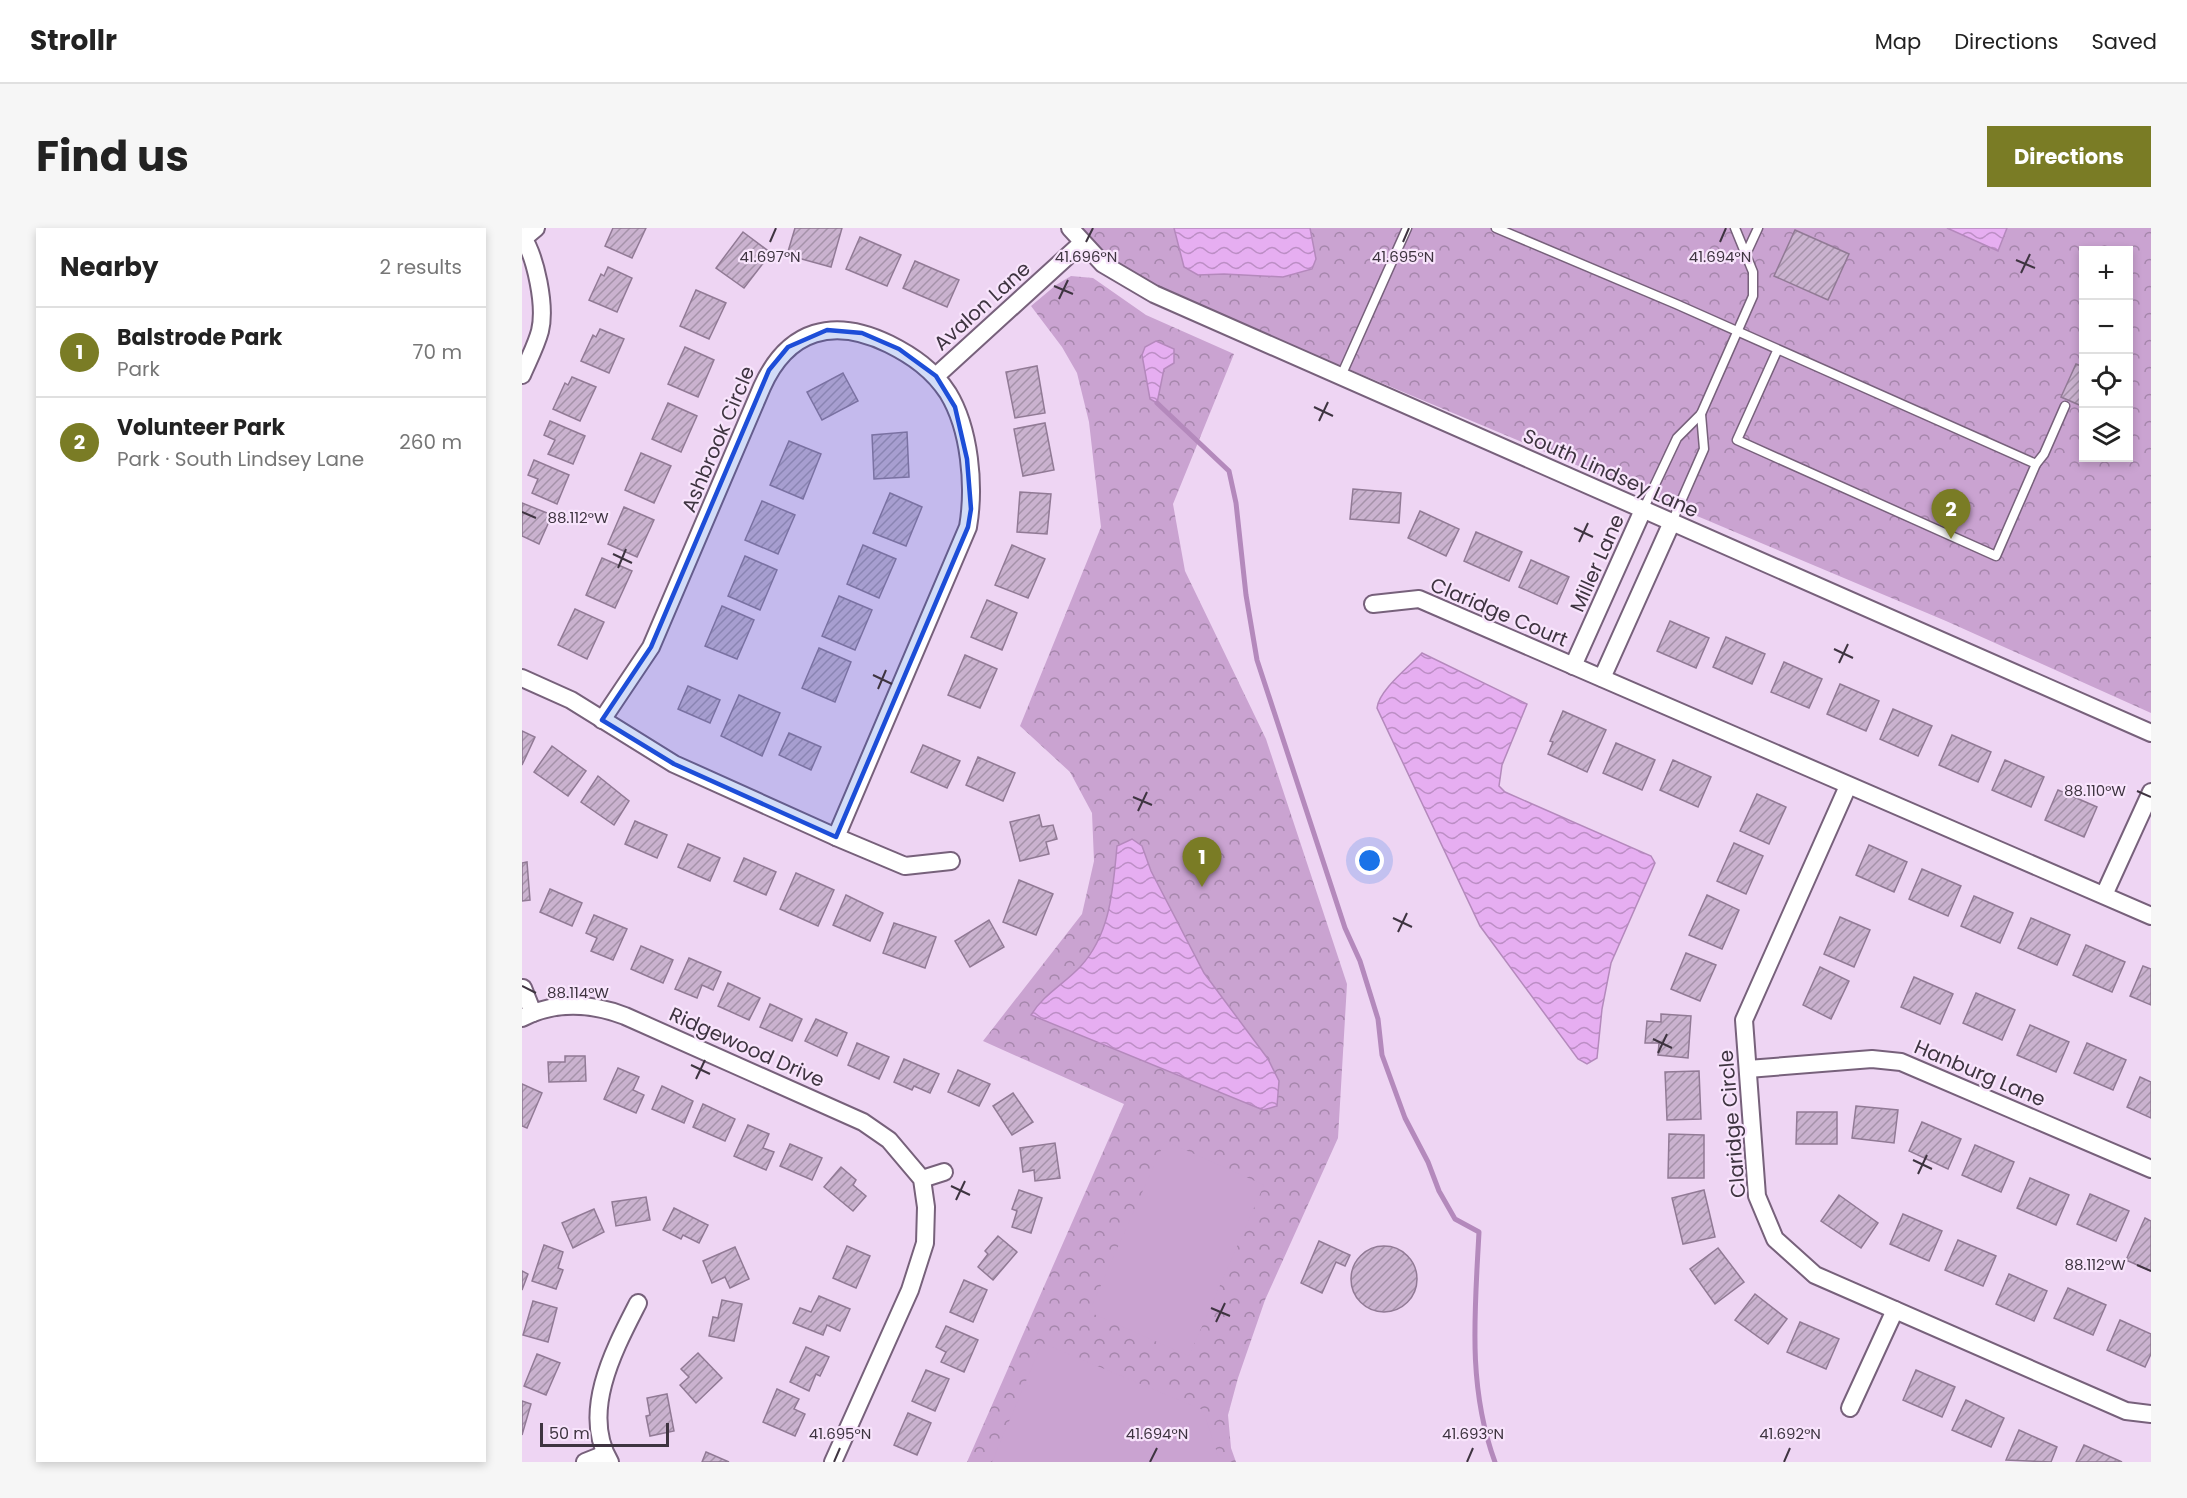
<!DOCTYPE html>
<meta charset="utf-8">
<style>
:root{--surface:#fff;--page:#f6f6f6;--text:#222;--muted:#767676;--line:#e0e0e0;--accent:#7a7c25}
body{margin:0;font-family:Poppins,sans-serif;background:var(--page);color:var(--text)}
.controls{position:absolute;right:18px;top:18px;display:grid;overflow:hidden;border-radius:0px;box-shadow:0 3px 9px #0003}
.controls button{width:54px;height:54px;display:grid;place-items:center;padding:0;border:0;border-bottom:2px solid var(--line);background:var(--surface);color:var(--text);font:30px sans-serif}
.scale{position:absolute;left:18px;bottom:15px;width:129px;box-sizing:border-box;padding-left:6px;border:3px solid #3e3440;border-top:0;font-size:16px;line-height:21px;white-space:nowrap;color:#3e3440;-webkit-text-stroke:4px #f8e4fc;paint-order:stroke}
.you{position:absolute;left:848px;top:633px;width:21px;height:21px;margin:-15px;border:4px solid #fff;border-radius:50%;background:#1a73e8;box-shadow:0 0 0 9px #1a73e833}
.badge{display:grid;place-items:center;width:39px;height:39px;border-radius:50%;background:var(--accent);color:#fff;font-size:20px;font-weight:700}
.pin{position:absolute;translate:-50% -50px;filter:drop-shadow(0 2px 3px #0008)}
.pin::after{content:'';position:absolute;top:32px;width:21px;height:18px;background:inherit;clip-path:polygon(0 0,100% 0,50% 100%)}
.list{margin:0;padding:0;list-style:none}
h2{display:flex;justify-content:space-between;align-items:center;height:78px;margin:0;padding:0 24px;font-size:26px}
h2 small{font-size:20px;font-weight:400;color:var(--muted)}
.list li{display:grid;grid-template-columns:39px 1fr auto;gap:18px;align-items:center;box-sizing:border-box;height:90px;padding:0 24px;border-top:2px solid var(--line)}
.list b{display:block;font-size:22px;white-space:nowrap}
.list p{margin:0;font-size:20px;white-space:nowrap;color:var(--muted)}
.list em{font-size:20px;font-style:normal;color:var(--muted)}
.icon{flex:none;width:33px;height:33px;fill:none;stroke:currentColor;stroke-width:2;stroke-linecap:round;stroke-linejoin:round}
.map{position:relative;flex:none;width:1629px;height:1234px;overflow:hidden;border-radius:0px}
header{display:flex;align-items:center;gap:36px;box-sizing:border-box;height:84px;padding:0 30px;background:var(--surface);border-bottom:2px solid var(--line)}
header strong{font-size:28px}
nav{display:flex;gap:33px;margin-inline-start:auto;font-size:21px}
.intro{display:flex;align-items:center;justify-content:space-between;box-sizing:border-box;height:144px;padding:0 36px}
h1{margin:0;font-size:42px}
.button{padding:15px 27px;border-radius:0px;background:var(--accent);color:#fff;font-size:21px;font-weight:700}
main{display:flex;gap:36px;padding:0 36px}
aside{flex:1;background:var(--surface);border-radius:0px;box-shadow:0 3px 9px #0003}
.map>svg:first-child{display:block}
</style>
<header>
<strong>Strollr</strong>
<nav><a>Map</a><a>Directions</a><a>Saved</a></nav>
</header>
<div class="intro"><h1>Find us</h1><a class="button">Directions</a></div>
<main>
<aside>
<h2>Nearby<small>2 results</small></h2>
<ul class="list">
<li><span class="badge">1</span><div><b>Balstrode Park</b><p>Park</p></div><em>70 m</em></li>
<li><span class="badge">2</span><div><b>Volunteer Park</b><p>Park · South Lindsey Lane</p></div><em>260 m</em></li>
</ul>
</aside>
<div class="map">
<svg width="1629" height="1234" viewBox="0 0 1629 1234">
<defs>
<pattern id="park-crowns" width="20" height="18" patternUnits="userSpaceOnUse" patternTransform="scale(1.5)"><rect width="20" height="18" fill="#caa3d1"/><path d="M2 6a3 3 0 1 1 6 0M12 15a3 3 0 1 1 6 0" fill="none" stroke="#a586ab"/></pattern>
<pattern id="water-waves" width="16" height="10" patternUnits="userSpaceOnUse" patternTransform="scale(1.5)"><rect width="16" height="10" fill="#e6aef1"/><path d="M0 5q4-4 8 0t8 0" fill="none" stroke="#bc8ec5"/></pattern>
<pattern id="building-hatch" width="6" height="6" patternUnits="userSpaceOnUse" patternTransform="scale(1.5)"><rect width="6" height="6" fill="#cab2cf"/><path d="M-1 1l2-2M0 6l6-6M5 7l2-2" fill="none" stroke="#a592a9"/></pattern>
</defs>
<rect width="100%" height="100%" fill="#eed5f3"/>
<g fill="url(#park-crowns)" fill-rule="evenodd">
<path d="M548 0H1629V485L1424 393 587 40ZM1562 22H1606V230H1562Z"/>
<path d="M549 48 571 50 624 87 712 126 651 276 663 343 744 511 825 756 816 910 743 1072 716 1150 706 1187 709 1220 714 1234H445L602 876 461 813 560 686 572 633 570 585 548 544 498 498 579 299 567 194 555 145 540 119 509 78 534 57Z"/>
</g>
<g fill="#caa3d1">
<path d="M643 913 742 957 667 1128 567 1084Z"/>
<path d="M520 1115 681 1182 698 1234H470Z"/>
</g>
<g fill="url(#water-waves)" stroke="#b489bc" stroke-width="1.5">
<path d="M652 0H788L794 31 790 41 761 49 702 46 676 47 662 39Z"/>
<path d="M1425 0H1485L1476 23Z"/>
<path d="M634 113 652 121V135L642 141 635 175 628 171 620 127 623 119Z"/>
<path d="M900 425 1005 476 980 537 977 558 983 564 1129 628 1133 635 1089 735 1080 781 1075 830 1065 836 1056 831 958 698 855 480C857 462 887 439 900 425Z"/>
<path d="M610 611 620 618 629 643 682 745 746 831 757 853 755 878 741 882 509 787C521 767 542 756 558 739 589 706 591 660 595 618Z"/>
</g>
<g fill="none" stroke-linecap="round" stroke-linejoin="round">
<path stroke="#b489bc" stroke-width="5" d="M635 175 707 243 714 275 724 367 735 432 823 700 838 733 856 791 860 827 883 890 906 934 917 963 933 991 957 1004C953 1082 945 1158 973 1234"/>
</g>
<g fill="url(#building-hatch)" stroke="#917a95" stroke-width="1.5">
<path d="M91 0H124L110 30 83 18Z"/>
<path d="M273 0H320L309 39 265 27Z"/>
<path d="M1273 2 1327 26 1306 72 1252 48Z"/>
<path d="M221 4 249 25 222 60 194 40Z"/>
<path d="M338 9 379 27 365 58 324 41Z"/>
<path d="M393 33 437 52 425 79 381 60Z"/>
<path d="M86 39 110 50 95 84 67 72 79 46 82 48Z"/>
<path d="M174 62 204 75 187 111 158 98Z"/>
<path d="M78 101 102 111 87 145 59 133 71 107 74 109Z"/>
<path d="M163 119 192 132 176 169 146 156Z"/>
<path d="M1554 136 1562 139V179L1539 169Z"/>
<path d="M515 138 523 185 493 190 484 144Z"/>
<path d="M321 145 336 173 300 192 285 164Z"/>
<path d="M50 149 74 159 58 193 31 181 43 155 46 157Z"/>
<path d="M146 175 175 188 159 224 130 211Z"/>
<path d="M28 193 63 208 51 236 26 226 33 212 22 207Z"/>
<path d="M523 195 532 242 501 248 492 201Z"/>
<path d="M385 204 387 249 352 251 350 207Z"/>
<path d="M267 213 299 226 281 271 248 257Z"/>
<path d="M119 225 149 238 132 275 103 262Z"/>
<path d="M12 232 47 247 35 276 10 265 16 251 6 247Z"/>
<path d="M831 261 879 265 877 295 828 291Z"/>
<path d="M498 264 529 266 525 306 495 304Z"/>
<path d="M368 265 400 279 384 318 351 305Z"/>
<path d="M240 273 273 287 256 326 223 312Z"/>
<path d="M0 275 30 287 17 316 0 308Z"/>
<path d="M102 279 132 292 115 329 86 316Z"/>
<path d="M898 283 937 301 924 328 886 310Z"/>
<path d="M954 304 1000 324 987 353 942 333Z"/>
<path d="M341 317 374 331 357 370 325 356Z"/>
<path d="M490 317 523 331 506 370 473 357Z"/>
<path d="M223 328 255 342 238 382 206 368Z"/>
<path d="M80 330 110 343 93 380 64 367Z"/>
<path d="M1009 332 1047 349 1035 376 997 359Z"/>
<path d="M317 368 350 382 333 422 300 408Z"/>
<path d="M465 372 495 385 480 422 449 409Z"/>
<path d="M200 378 232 392 215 431 183 418Z"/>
<path d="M53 381 82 394 65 431 36 417Z"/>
<path d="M1148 393 1187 410 1174 440 1135 423Z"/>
<path d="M1204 409 1243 426 1230 456 1191 439Z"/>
<path d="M297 420 329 434 313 474 280 460Z"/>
<path d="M443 427 475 441 458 480 426 467Z"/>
<path d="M1262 434 1300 451 1287 480 1249 464Z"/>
<path d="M1318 456 1357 473 1344 503 1305 486Z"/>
<path d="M166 458 198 472 188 495 156 481Z"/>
<path d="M217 467 258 485 240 528 199 508Z"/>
<path d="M1371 481 1410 498 1396 528 1358 511Z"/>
<path d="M1041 483 1084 502 1065 544 1026 526 1031 514 1028 513Z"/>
<path d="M0 503 13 509 0 537Z"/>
<path d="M267 505 299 519 289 542 257 527Z"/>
<path d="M1430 507 1469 524 1456 554 1417 537Z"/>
<path d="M1094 515 1133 532 1120 562 1081 545Z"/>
<path d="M401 517 438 533 425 560 389 544Z"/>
<path d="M30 518 64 543 46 568 12 544Z"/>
<path d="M456 529 493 545 481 573 444 557Z"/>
<path d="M1151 532 1189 549 1176 579 1138 562Z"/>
<path d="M1483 532 1522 549 1509 579 1470 562Z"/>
<path d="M76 548 107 573 92 597 59 574Z"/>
<path d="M1536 562 1575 579 1562 609 1523 592Z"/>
<path d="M1235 566 1264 579 1247 616 1218 603Z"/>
<path d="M517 587 520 599 531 597 535 611 524 614 527 626 498 633 488 594Z"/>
<path d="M113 593 145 607 135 630 103 616Z"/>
<path d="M1212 615 1241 628 1224 666 1195 653Z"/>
<path d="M166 616 198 630 188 653 156 639Z"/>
<path d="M1347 617 1385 634 1372 664 1334 647Z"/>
<path d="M222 630 254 644 244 667 212 653Z"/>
<path d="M5 634 8 672 0 673V635Z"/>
<path d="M1400 641 1439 658 1426 688 1387 671Z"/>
<path d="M274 645 312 662 296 698 258 681Z"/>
<path d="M497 652 531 666 514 707 481 694Z"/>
<path d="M28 661 60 675 50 698 18 684Z"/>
<path d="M324 667 361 685 348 713 311 697Z"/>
<path d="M1185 667 1217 682 1200 721 1167 707Z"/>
<path d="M1452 668 1491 685 1478 715 1439 698Z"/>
<path d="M72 687 105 701 91 732 69 723 75 710 64 705Z"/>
<path d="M1318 689 1348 702 1332 739 1302 726Z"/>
<path d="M1509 690 1548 707 1535 737 1496 720Z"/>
<path d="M467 692 482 719 448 739 433 713Z"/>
<path d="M372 695 414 709 403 740 361 725Z"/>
<path d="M1564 717 1603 734 1590 764 1551 747Z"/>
<path d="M119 718 151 732 141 755 109 741Z"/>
<path d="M1164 725 1194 737 1178 773 1149 761Z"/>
<path d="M167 730 199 744 191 762 180 757 175 770 153 761Z"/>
<path d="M1621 738 1629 741V777L1608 768Z"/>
<path d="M1298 739 1327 753 1309 791 1281 777Z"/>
<path d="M1392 749 1431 766 1418 796 1379 779Z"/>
<path d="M206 755 238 770 227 792 196 778Z"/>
<path d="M1454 765 1493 782 1480 812 1441 795Z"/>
<path d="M248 776 280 791 270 813 238 799Z"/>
<path d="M1139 786 1169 788 1166 830 1136 827 1137 815H1123L1125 793 1139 794Z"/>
<path d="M294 791 325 805 315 828 283 813Z"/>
<path d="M1508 797 1547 814 1534 844 1495 827Z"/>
<path d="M335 815 367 829 357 851 326 837Z"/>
<path d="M1565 815 1604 832 1591 862 1552 845Z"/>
<path d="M43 828H63L64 853 27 854 26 834H43Z"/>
<path d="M382 831 417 846 408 865 392 858 390 862 372 854Z"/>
<path d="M96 840 117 849 111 862 122 867 114 885 82 871Z"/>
<path d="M436 842 468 856 457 878 426 864Z"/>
<path d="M1177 843 1179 891 1145 892 1143 844Z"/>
<path d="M1618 849 1629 854V890L1605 879Z"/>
<path d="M0 856 20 865 5 900 0 898Z"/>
<path d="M140 858 171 873 162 895 130 881Z"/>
<path d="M491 865 511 894 490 907 471 878Z"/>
<path d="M181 876 213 891 203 913 171 899Z"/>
<path d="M1334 878 1376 882 1372 915 1330 910Z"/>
<path d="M1275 884H1315V916H1274Z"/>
<path d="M1400 894 1439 911 1426 941 1387 923Z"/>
<path d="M226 897 247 906 241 920 252 924 244 942 212 928Z"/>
<path d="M1147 906 1182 907V950H1146Z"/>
<path d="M533 915 538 950 513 953 512 942 501 944 498 920Z"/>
<path d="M268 916 300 930 290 952 258 938Z"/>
<path d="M1453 917 1492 934 1479 964 1440 947Z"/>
<path d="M319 939 334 952 331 957 344 968 331 983 302 959Z"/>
<path d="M1508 950 1547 967 1534 997 1495 980Z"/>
<path d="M497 962 520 970 509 1005 490 999 495 983 490 981Z"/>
<path d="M1182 962 1193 1009 1161 1016 1150 970Z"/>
<path d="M1568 966 1607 983 1594 1013 1555 996Z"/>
<path d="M1317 967 1356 995 1339 1020 1299 993Z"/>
<path d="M124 969 128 992 94 998 90 974Z"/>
<path d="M152 980 186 997 177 1015 161 1007 159 1011 141 1002Z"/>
<path d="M72 981 82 1004 51 1020 40 995Z"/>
<path d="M1381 986 1420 1003 1407 1033 1368 1016Z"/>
<path d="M1623 990 1629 993V1043L1604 1032Z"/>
<path d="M476 1008 495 1024 471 1052 456 1039 466 1026 463 1023Z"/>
<path d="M1436 1012 1474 1028 1461 1058 1423 1042Z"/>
<path d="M797 1013 828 1027 823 1038 814 1034 800 1065 779 1055Z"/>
<path d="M22 1017 41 1024 36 1040 41 1042 34 1061 10 1053Z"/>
<circle cx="862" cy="1051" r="33"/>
<path d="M325 1018 348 1028 334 1060 311 1050Z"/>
<path d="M213 1019 227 1051 208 1060 203 1049 190 1055 181 1033Z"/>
<path d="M1196 1020 1222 1054 1193 1076 1168 1041Z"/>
<path d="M0 1043 6 1046 0 1062Z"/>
<path d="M1487 1046 1525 1063 1512 1093 1474 1076Z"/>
<path d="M442 1052 465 1062 451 1094 428 1084Z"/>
<path d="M1546 1060 1584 1077 1571 1107 1532 1090Z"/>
<path d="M1233 1066 1265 1091 1246 1116 1213 1092Z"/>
<path d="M297 1068 328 1081 318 1103 305 1097 301 1107 271 1095 278 1080 289 1084Z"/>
<path d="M200 1072 220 1076 212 1113 187 1108 191 1089 196 1090Z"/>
<path d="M11 1073 35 1080 26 1114 1 1107Z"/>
<path d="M1598 1092 1629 1106V1126L1623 1139 1585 1122Z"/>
<path d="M1278 1094 1317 1111 1304 1141 1265 1124Z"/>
<path d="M424 1098 456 1112 442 1144 419 1134 424 1124 414 1119Z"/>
<path d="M284 1119 307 1129 298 1148 294 1146 287 1163 268 1154Z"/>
<path d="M176 1125 200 1150 174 1175 158 1157 167 1149 159 1141Z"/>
<path d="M15 1126 38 1135 24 1167 2 1158Z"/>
<path d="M404 1142 427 1151 413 1183 390 1173Z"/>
<path d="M1394 1142 1433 1159 1420 1189 1381 1172Z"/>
<path d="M255 1161 277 1171 272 1181 283 1186 273 1208 241 1194Z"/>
<path d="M145 1166 152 1203 128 1208 124 1188 128 1187 125 1170Z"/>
<path d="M1444 1172 1482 1190 1469 1219 1430 1202Z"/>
<path d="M0 1173 9 1176 0 1207Z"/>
<path d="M386 1185 409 1195 395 1227 372 1217Z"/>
<path d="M1497 1202 1535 1219 1529 1234 1484 1232Z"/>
<path d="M1562 1217 1600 1234H1554Z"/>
<path d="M184 1224 207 1234H180Z"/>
</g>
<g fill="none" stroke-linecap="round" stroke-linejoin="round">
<defs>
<g id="service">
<path d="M974 0 1154 76 1514 236 1474 328 1215 212 1255 123"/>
<path d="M1224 26 1236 0"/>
<path d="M819 148 885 0"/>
<path d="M1514 236 1522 226 1543 178"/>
<path d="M1121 282 1155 210 1179 186 1231 68V44L1213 0"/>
<path d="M1150 294 1182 221 1179 186"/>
</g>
<g id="minor">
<path d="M548 0 581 36 632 66 1629 505"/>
<path d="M0 8C14 29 24 78 18 103 14 118 6 133 0 147"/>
<path d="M2 10 14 0"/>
<path d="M414 148 560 15"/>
<path d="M851 376 897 371 1629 688"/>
<path d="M1051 438 1121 282"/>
<path d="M0 450 49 472 152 536 314 609 383 638 429 633"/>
<path d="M1080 450 1150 294"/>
<path d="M80 492 129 419 240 159C266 101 312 89 367 116 391 128 411 142 426 165 448 201 453 258 446 299L314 609"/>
<path d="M1326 558 1222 792 1235 968 1253 1011 1293 1047 1604 1183 1629 1186"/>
<path d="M1582 667 1629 564"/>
<path d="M1 760 11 785"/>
<path d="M0 790C33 773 69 775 103 788L341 894 367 912 400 951 404 979 403 1015 388 1062 311 1234"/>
<path d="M1226 841 1350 831 1379 834 1629 941"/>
<path d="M400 951 422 944"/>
<path d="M1328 1180 1373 1082"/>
<path d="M63 1234 83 1226"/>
<path d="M88 1234C58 1184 93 1120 116 1075"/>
</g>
</defs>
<use href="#service" stroke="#77617b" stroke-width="11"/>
<use href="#minor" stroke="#77617b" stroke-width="20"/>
<use href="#service" stroke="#fff" stroke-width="8"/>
<use href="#minor" stroke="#fff" stroke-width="16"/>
</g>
<path fill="#1d4ed8" fill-opacity="0.2" stroke="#1d4ed8" stroke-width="4.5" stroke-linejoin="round" d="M305 102 340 105 377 121 414 148 433 179 445 231 449 281 446 299 314 609 152 536 80 492 129 419 247 142 266 119Z"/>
<path fill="none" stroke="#3e3440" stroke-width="2" d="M248 14 254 0M564 14 571 0M881 14 887 0M1198 14 1204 0M1494 32 1513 40M1499 45 1508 26M532 58 551 66M537 71 546 52M792 179 811 188M797 193 806 174M0 284 14 290M1052 300 1071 309M1057 314 1066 295M91 326 110 335M96 340 104 321M1312 421 1331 430M1317 435 1326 416M351 447 370 456M356 461 364 442M1615 563 1629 569M611 569 630 577M616 583 625 564M871 690 890 699M876 704 885 685M0 758 14 765M1131 811 1150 820M1136 825 1145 806M169 837 188 846M174 851 183 832M1391 932 1410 941M1396 946 1405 927M429 958 448 967M434 972 443 953M1615 1037 1629 1043M689 1080 708 1088M694 1094 703 1075M312 1234 318 1220M628 1234 635 1220M945 1234 951 1220M1262 1234 1268 1220"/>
<g text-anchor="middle" stroke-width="4.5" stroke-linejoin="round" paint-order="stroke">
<g font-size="20" fill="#3e3440" stroke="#f8e4fc">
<text transform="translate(460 78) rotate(-42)" y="7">Avalon Lane</text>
<text transform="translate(196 211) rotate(-67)" y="7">Ashbrook Circle</text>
<text transform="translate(1089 245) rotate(24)" y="7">South Lindsey Lane</text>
<text transform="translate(1075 335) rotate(-66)" y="7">Miller Lane</text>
<text transform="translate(977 384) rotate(23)" y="7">Claridge Court</text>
<text transform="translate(225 819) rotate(24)" y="7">Ridgewood Drive</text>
<text transform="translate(1458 845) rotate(23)" y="7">Hanburg Lane</text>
<text transform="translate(1210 896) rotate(-95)" y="7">Claridge Circle</text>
</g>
</g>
<g font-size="15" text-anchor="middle" fill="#3e3440" stroke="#f8e4fc" stroke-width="4.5" stroke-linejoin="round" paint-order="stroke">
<text x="248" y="34">41.697°N</text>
<text x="564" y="34">41.696°N</text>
<text x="881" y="34">41.695°N</text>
<text x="1198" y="34">41.694°N</text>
<text x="56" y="295">88.112°W</text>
<text x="1573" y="568">88.110°W</text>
<text x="56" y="770">88.114°W</text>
<text x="1573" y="1042">88.112°W</text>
<text x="318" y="1211">41.695°N</text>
<text x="635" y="1211">41.694°N</text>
<text x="951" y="1211">41.693°N</text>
<text x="1268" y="1211">41.692°N</text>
</g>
</svg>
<div class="controls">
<button>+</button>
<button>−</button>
<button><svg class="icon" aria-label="locate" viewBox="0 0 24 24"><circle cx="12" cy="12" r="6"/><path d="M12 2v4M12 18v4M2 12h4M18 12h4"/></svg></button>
<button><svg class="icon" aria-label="layers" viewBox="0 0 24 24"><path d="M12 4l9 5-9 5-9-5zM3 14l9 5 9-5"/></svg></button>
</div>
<div class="scale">50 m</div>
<div class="you"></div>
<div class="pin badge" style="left:680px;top:659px">1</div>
<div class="pin badge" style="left:1429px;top:311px">2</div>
</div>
</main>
